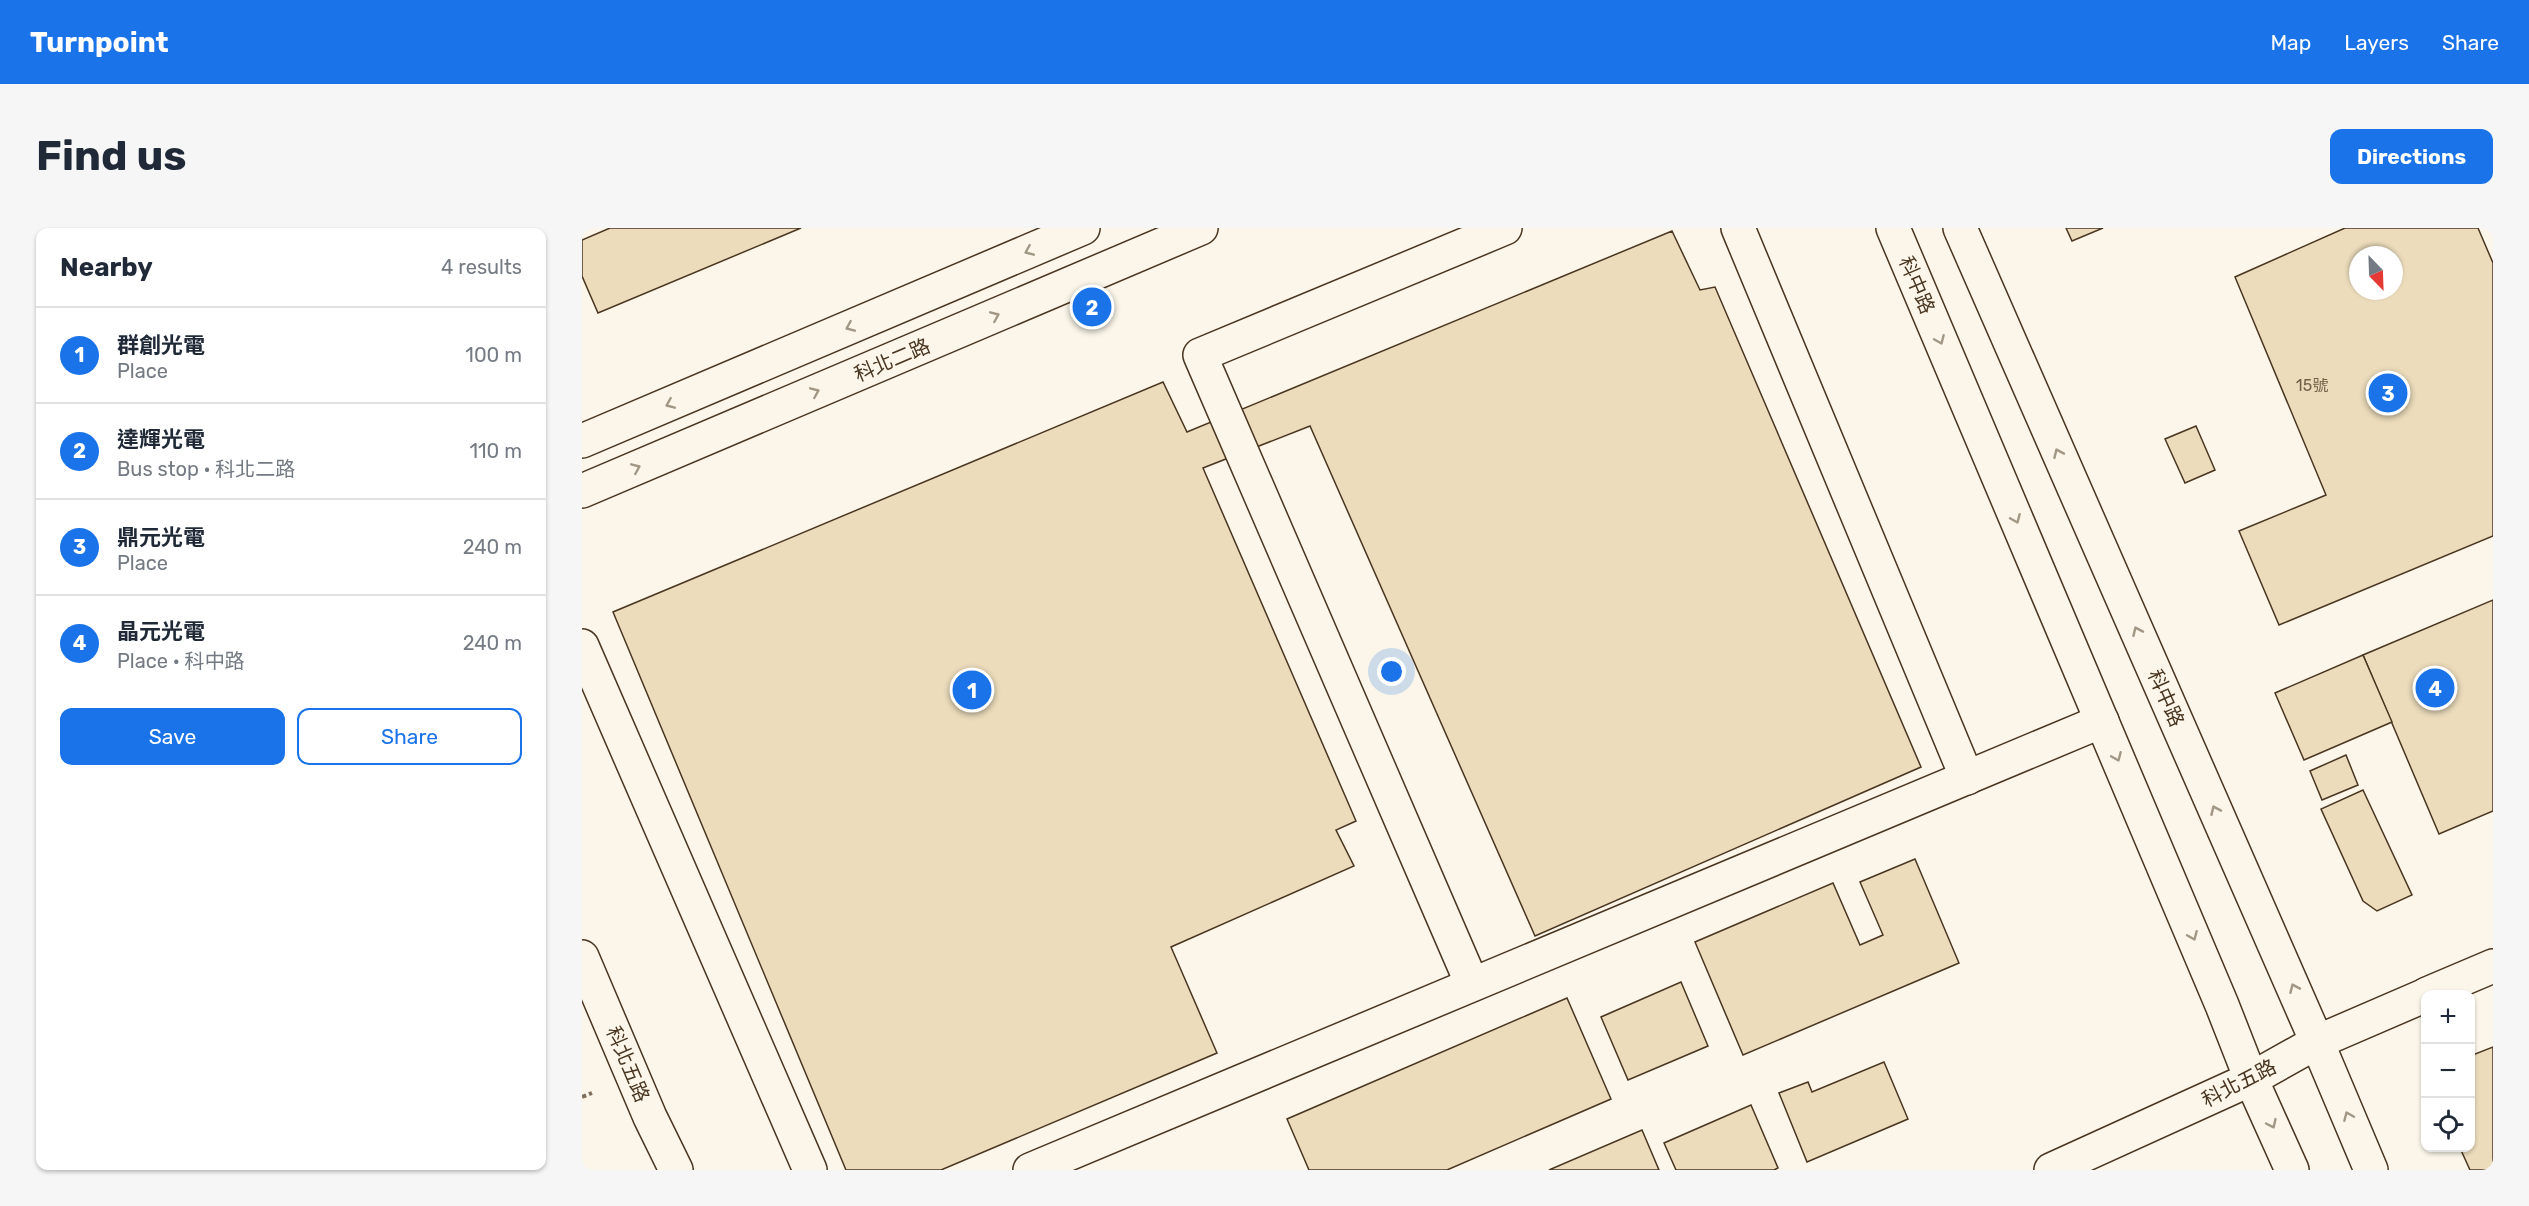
<!DOCTYPE html>
<meta charset="utf-8">
<style>
:root{--surface:#fff;--page:#f6f6f7;--text:#1f2937;--muted:#747a83;--line:#e0e1e3;--accent:#1a73e8}
body{margin:0;font-family:Rubik,"Noto Sans TC",sans-serif;background:var(--page);color:var(--text)}
.controls{position:absolute;right:18px;bottom:18px;display:grid;overflow:hidden;border-radius:12px;box-shadow:0 2px 4px #0004}
.controls button{width:54px;height:54px;display:grid;place-items:center;padding:0;border:0;border-bottom:2px solid var(--line);background:var(--surface);color:var(--text);font:30px sans-serif}
.compass{position:absolute;left:1767px;top:18px;width:54px;height:54px;border-radius:50%;background:var(--surface);box-shadow:0 2px 4px #0004;rotate:157deg}
.you{position:absolute;left:810px;top:444px;width:21px;height:21px;margin:-15px;border:4px solid #fff;border-radius:50%;background:#1a73e8;box-shadow:0 0 0 9px #1a73e833}
.badge{display:grid;place-items:center;width:39px;height:39px;border-radius:50%;background:var(--accent);color:#fff;font-size:20px;font-weight:700}
.pin{position:absolute;translate:-50% -50%;border:3px solid #fff;box-shadow:0 2px 6px #0006}
.list{margin:0;padding:0;list-style:none}
h2{display:flex;justify-content:space-between;align-items:center;height:78px;margin:0;padding:0 24px;font-size:26px}
h2 small{font-size:20px;font-weight:400;color:var(--muted)}
.list li{display:grid;grid-template-columns:39px 1fr auto;gap:18px;align-items:center;box-sizing:border-box;height:96px;padding:0 24px;border-top:2px solid var(--line)}
.list b{display:block;font-size:22px;white-space:nowrap}
.list p{margin:0;font-size:20px;white-space:nowrap;color:var(--muted)}
.list em{font-size:20px;font-style:normal;color:var(--muted)}
.actions{display:flex;gap:12px;padding:18px 24px}
.actions a{flex:1;padding:14px 0;border:2px solid var(--accent);border-radius:12px;text-align:center;font-size:21px;color:var(--accent)}
.actions .main{background:var(--accent);color:#fff}
.icon{flex:none;width:33px;height:33px;fill:none;stroke:currentColor;stroke-width:2;stroke-linecap:round;stroke-linejoin:round}
.map{position:relative;flex:none;width:1911px;height:942px;overflow:hidden;border-radius:12px}
header{display:flex;align-items:center;gap:36px;box-sizing:border-box;height:84px;padding:0 30px;background:var(--accent);color:#fff}
header strong{font-size:28px}
nav{display:flex;gap:33px;margin-inline-start:auto;font-size:21px}
.intro{display:flex;align-items:center;justify-content:space-between;box-sizing:border-box;height:144px;padding:0 36px}
h1{margin:0;font-size:42px}
.button{padding:15px 27px;border-radius:12px;background:var(--accent);color:#fff;font-size:21px;font-weight:700}
main{display:flex;gap:36px;padding:0 36px}
aside{flex:1;background:var(--surface);border-radius:12px;box-shadow:0 2px 4px #0004}
.map>svg:first-child{display:block}
</style>
<header>
<strong>Turnpoint</strong>
<nav><a>Map</a><a>Layers</a><a>Share</a></nav>
</header>
<div class="intro"><h1>Find us</h1><a class="button">Directions</a></div>
<main>
<aside>
<h2>Nearby<small>4 results</small></h2>
<ul class="list">
<li><span class="badge">1</span><div><b>群創光電</b><p>Place</p></div><em>100 m</em></li>
<li><span class="badge">2</span><div><b>達輝光電</b><p>Bus stop · 科北二路</p></div><em>110 m</em></li>
<li><span class="badge">3</span><div><b>鼎元光電</b><p>Place</p></div><em>240 m</em></li>
<li><span class="badge">4</span><div><b>晶元光電</b><p>Place · 科中路</p></div><em>240 m</em></li>
</ul>
<div class="actions"><a class="main">Save</a><a>Share</a></div>
</aside>
<div class="map">
<svg width="1911" height="942" viewBox="0 0 1911 942">
<rect width="100%" height="100%" fill="#fbf6e9"/>
<g fill="#ecdcbc" stroke="#4a3520" stroke-width="1.5" fill-rule="evenodd">
<path d="M28 0H219L16 85 0 48V12Z"/>
<path d="M1484 0H1521L1490 13Z"/>
<path d="M1763 0H1896L1911 35V308L1697 397 1657 303 1744 267 1653 49ZM1776 27H1812V63H1776Z"/>
<path d="M1090 3 1118 62 1133 59 1339 539 953 708 728 198 621 240 774 593 754 602 772 638 589 719 635 825 359 942H264L31 384 581 154 605 204Z"/>
<path d="M1614 198 1633 242 1603 255 1583 211Z"/>
<path d="M1911 372V583L1857 606 1781 427Z"/>
<path d="M1781 427 1810 494 1722 532 1693 465Z"/>
<path d="M1764 527 1776 557 1740 572 1728 543Z"/>
<path d="M1781 562 1830 667 1795 683 1781 673 1739 581Z"/>
<path d="M1333 631 1377 735 1161 827 1113 714 1251 655 1278 717 1301 707 1278 654Z"/>
<path d="M1099 754 1126 818 1046 852 1019 789Z"/>
<path d="M985 770 1029 871 865 942H727L705 891Z"/>
<path d="M1911 819V942H1888L1878 920H1888V864L1892 862 1888 853V828Z"/>
<path d="M1302 834 1326 891 1225 934 1197 865 1226 854 1230 864Z"/>
<path d="M1169 877 1196 940 1192 942H1094L1082 915Z"/>
<path d="M1060 902 1077 942H967Z"/>
</g>
<g fill="none" stroke-linecap="round" stroke-linejoin="round">
<defs>
<g id="minor">
<path d="M1156 0 1385 550"/>
<path d="M1311 0 1640 777 1669 851 1710 942"/>
<path d="M1378 0 1735 814 1789 942"/>
<path d="M0 213 501 0"/>
<path d="M0 263 619 0"/>
<path d="M0 418 228 942"/>
<path d="M0 729 68 889 94 942"/>
<path d="M890 756 618 127 923 0"/>
<path d="M1845 766 1911 738"/>
<path d="M448 942 1520 493"/>
<path d="M1469 942 1669 851 1735 814 1844 767"/>
</g>
</defs>
<use href="#minor" stroke="#4a3520" stroke-width="36"/>
<path stroke="#7f6f5c" stroke-width="4" stroke-dasharray="4.5 3" stroke-linecap="butt" d="M0 869 10 865"/>
<use href="#minor" stroke="#fbf6e9" stroke-width="33"/>
</g>
<defs><path id="oneway-chevron" d="M-2-3.5L2.5 0L-2 3.5" fill="none" stroke-width="1.6" stroke-linecap="round" stroke-linejoin="round" transform="scale(1.5)"/></defs>
<g stroke="#a29684">
<use href="#oneway-chevron" transform="translate(447 23) rotate(157)"/>
<use href="#oneway-chevron" transform="translate(413 88) rotate(-23)"/>
<use href="#oneway-chevron" transform="translate(268 99) rotate(157)"/>
<use href="#oneway-chevron" transform="translate(1358 112) rotate(67)"/>
<use href="#oneway-chevron" transform="translate(233 164) rotate(-23)"/>
<use href="#oneway-chevron" transform="translate(88 176) rotate(157)"/>
<use href="#oneway-chevron" transform="translate(1476 225) rotate(-114)"/>
<use href="#oneway-chevron" transform="translate(54 240) rotate(-23)"/>
<use href="#oneway-chevron" transform="translate(1434 291) rotate(67)"/>
<use href="#oneway-chevron" transform="translate(1555 403) rotate(-114)"/>
<use href="#oneway-chevron" transform="translate(1535 529) rotate(67)"/>
<use href="#oneway-chevron" transform="translate(1633 582) rotate(-114)"/>
<use href="#oneway-chevron" transform="translate(1611 708) rotate(67)"/>
<use href="#oneway-chevron" transform="translate(1712 760) rotate(-114)"/>
<use href="#oneway-chevron" transform="translate(1766 888) rotate(-113)"/>
<use href="#oneway-chevron" transform="translate(1690 896) rotate(65)"/>
</g>
<g text-anchor="middle" stroke-width="4.5" stroke-linejoin="round" paint-order="stroke">
<g font-size="16" fill="#725f47">
<text x="1730" y="163">15號</text>
</g>
<g font-size="20" fill="#4a3520" stroke="#fbf6e9">
<text transform="translate(1335 57) rotate(67)" y="7">科中路</text>
<text transform="translate(310 132) rotate(-23)" y="7">科北二路</text>
<text transform="translate(1584 470) rotate(66)" y="7">科中路</text>
<text transform="translate(46 836) rotate(67)" y="7">科北五路</text>
<text transform="translate(1657 855) rotate(-27)" y="7">科北五路</text>
</g>
</g>
</svg>
<div class="controls">
<button>+</button>
<button>−</button>
<button><svg class="icon" aria-label="locate" viewBox="0 0 24 24"><circle cx="12" cy="12" r="6"/><path d="M12 2v4M12 18v4M2 12h4M18 12h4"/></svg></button>
</div>
<svg class="compass" viewBox="-18 -18 36 36"><path d="M0-13l5 13h-10z" fill="#e53935"/><path d="M0 13l5-13h-10z" fill="#747a83"/></svg>
<div class="you"></div>
<div class="pin badge" style="left:390px;top:462px">1</div>
<div class="pin badge" style="left:510px;top:79px">2</div>
<div class="pin badge" style="left:1806px;top:165px">3</div>
<div class="pin badge" style="left:1853px;top:460px">4</div>
</div>
</main>
